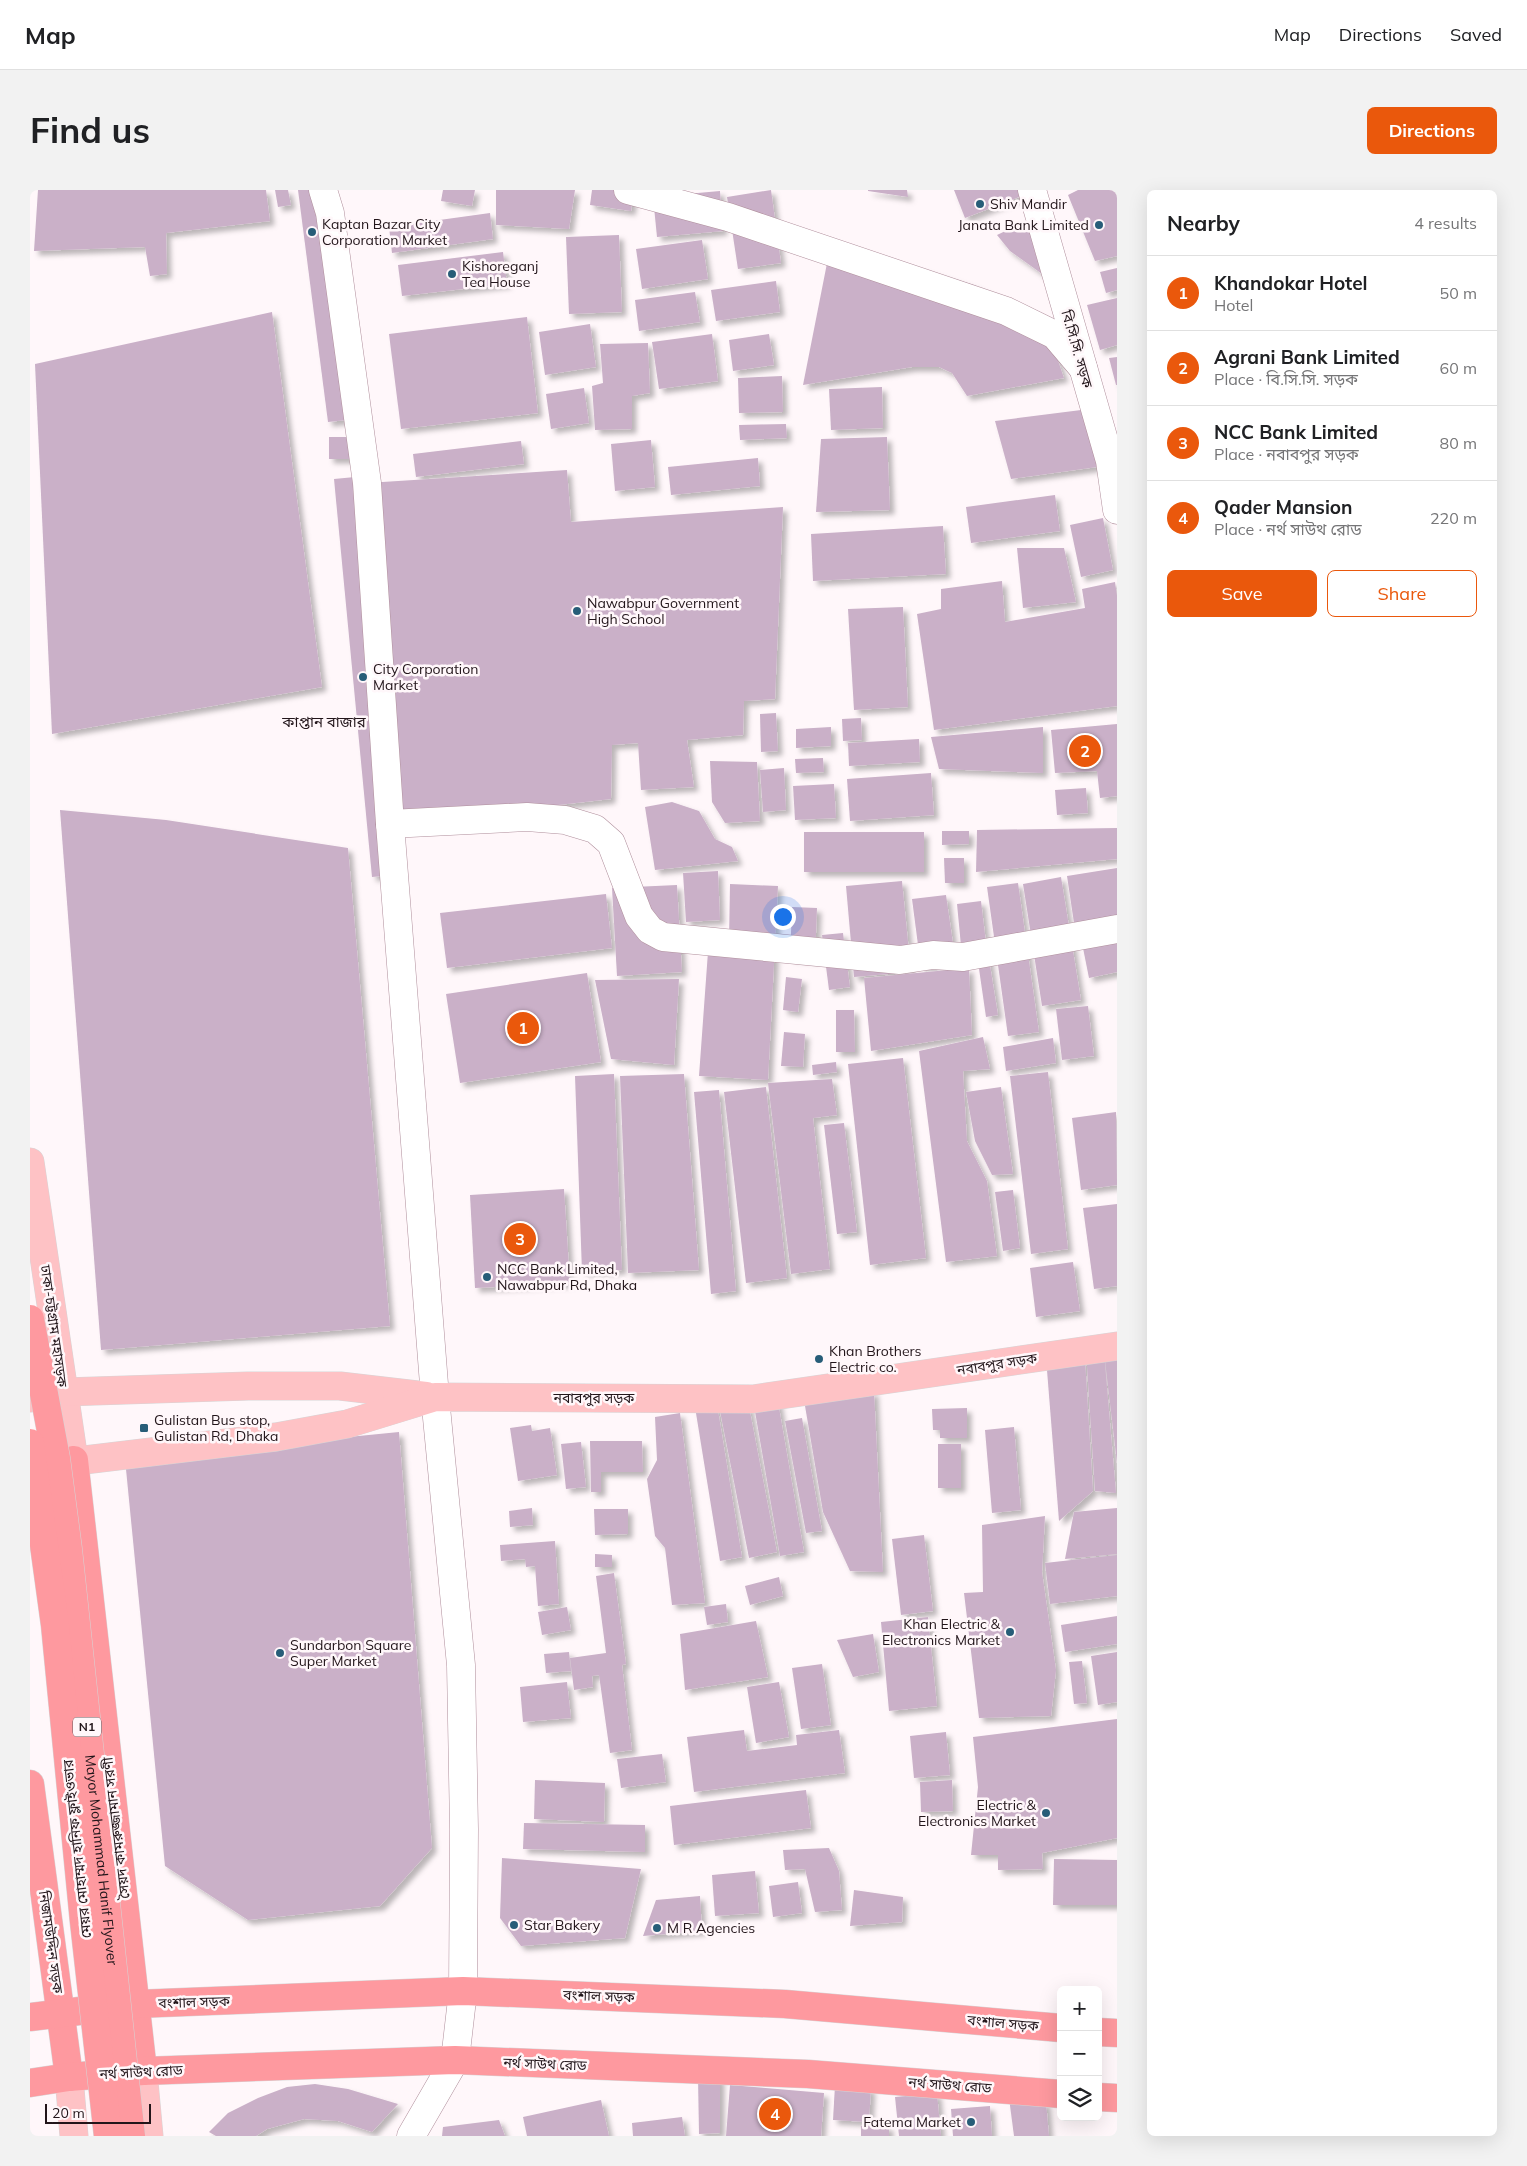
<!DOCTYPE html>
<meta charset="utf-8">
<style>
:root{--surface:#fff;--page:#f2f2f2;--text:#202124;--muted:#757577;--line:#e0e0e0;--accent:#ea580c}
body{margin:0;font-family:Mulish,"Noto Sans Bengali",sans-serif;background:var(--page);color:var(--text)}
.controls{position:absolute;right:15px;bottom:15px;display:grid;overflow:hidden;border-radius:8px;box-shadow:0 5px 20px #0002}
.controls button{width:45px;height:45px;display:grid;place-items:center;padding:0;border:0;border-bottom:1px solid var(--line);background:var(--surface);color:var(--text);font:25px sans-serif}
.scale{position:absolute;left:15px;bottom:12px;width:106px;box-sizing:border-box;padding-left:5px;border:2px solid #22151a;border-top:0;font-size:14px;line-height:18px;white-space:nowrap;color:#22151a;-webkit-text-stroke:4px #fff7fa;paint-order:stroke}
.you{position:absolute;left:752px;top:726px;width:18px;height:18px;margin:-12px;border:4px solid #fff;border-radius:50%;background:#1a73e8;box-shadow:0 0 0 8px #1a73e833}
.badge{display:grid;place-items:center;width:32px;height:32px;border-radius:50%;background:var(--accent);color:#fff;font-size:16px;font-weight:700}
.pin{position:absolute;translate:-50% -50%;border:2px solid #fff;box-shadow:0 1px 5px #0006}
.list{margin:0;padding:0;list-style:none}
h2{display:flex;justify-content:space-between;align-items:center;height:65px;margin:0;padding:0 20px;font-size:21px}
h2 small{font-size:16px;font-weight:400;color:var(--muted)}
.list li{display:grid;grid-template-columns:32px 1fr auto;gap:15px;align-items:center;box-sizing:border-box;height:75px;padding:0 20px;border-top:1px solid var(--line)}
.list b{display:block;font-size:19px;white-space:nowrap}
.list p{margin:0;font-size:16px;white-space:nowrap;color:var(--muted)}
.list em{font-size:16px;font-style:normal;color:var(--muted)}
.actions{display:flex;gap:10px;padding:15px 20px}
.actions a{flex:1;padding:11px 0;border:1px solid var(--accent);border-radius:8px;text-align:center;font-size:18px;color:var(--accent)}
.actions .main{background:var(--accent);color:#fff}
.icon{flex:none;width:28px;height:28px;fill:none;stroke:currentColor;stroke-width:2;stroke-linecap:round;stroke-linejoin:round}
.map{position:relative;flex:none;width:1087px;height:1946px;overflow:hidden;border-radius:8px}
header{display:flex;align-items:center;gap:30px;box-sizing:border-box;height:70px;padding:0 25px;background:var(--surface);border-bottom:1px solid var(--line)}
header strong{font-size:24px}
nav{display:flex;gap:28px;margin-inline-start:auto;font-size:18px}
.intro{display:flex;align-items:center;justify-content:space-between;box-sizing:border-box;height:120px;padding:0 30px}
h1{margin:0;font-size:35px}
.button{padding:12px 22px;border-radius:8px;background:var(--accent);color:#fff;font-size:18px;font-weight:700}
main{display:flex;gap:30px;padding:0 30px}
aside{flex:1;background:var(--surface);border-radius:8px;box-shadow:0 5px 20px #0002}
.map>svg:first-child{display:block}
</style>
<header>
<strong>Map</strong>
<nav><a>Map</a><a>Directions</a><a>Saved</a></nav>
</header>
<div class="intro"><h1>Find us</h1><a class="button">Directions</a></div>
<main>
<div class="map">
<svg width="1087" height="1946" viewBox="0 0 1087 1946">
<defs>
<filter id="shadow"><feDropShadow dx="4.5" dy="4.5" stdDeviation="2.5" flood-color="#0004"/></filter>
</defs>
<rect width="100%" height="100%" fill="#fff7fa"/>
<g fill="#cab0c8" filter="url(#shadow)">
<path d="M8 0H236L240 31 136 43 137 84 120 86 115 57 4 61Z"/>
<path d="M245 0H258L261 15 248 17Z"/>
<path d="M268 0H287L316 230 298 232Z"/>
<path d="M413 0H445L442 16 411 11Z"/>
<path d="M466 0H545L539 39 466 35Z"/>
<path d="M562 0H604L601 21 560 15Z"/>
<path d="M741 0 751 73 708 79 697 7Z"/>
<path d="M838 0H877L878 7 838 1Z"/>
<path d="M924 0H1007L935 28Z"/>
<path d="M1048 0H1087V66L1065 71 1038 5Z"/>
<path d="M690 1 693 41 627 47 623 7Z"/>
<path d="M1015 22 1036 101 980 61 967 45Z"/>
<path d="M460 23 463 49 362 63 359 37Z"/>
<path d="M589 45 592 122 539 124 536 47Z"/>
<path d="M672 50 678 89 612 99 606 59Z"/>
<path d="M800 58 893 79 944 95 997 120 1018 142 1034 188 937 206 922 183 909 177H882L773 195Z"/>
<path d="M473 62 477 94 372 106 368 75Z"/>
<path d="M1087 78V100L1076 103 1070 82Z"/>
<path d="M746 91 750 122 686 131 681 100Z"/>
<path d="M665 102 670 132 609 141 605 110Z"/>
<path d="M1087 108V155L1070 160 1057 115Z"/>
<path d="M242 122 292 497 22 544 5 174Z"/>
<path d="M497 127 508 223 371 239 359 144Z"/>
<path d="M560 134 566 177 515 185 509 142Z"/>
<path d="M682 144 688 191 629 199 622 152Z"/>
<path d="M739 144 744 175 703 181 699 150Z"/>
<path d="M618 153 620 203 602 206V239L565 240 562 196 573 193 570 154Z"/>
<path d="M1087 167V195H1086L1079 168Z"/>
<path d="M752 186 753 222 709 223 708 188Z"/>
<path d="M852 197 853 238 801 240 799 199Z"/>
<path d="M554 198 559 233 521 239 516 204Z"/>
<path d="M1067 218 1074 276 981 289 965 231Z"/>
<path d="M756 234 757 248 710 250 709 235Z"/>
<path d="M299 247H321L322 269H299Z"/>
<path d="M857 247 860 320 786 322 791 249Z"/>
<path d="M621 250 625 297 585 301 581 254Z"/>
<path d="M491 251 494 274 386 287 383 264Z"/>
<path d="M728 268 730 296 641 305 638 277Z"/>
<path d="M537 280 541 332 753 317 745 509 714 511 713 545 657 550 664 597 611 600 608 553 582 555 581 609 360 634 337 293Z"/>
<path d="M325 287 362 685 342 687 304 289Z"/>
<path d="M1025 305 1030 341 941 353 936 317Z"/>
<path d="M1073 328 1083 380 1051 387 1040 335Z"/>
<path d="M913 336 916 384 783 391 781 344Z"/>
<path d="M987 358H1034L1046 412 993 418Z"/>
<path d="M972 391 975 432 1055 418 1052 399 1085 392 1087 406V516L904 540 887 424 911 419V399Z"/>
<path d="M873 417 878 517 824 520 818 419Z"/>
<path d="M746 523 748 561 731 562 730 524Z"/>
<path d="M831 528 832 550 813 551 812 529Z"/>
<path d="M1087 534V606L1070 608 1067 581 1025 583 1021 540Z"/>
<path d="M801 537V556L766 558V539Z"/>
<path d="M1013 537V583L909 579 901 547Z"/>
<path d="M889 549 890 572 819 576 818 553Z"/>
<path d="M793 568 794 582 766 583 765 569Z"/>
<path d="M680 571 727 572 730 631 695 633 682 612Z"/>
<path d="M754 578 756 620 733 622 730 580Z"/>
<path d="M901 583 904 625 820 631 817 589Z"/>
<path d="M804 594 806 628 765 630 763 596Z"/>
<path d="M1056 598 1058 623 1027 625 1025 600Z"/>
<path d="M642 612 669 621 685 649 702 657 708 671 625 680 615 617Z"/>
<path d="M30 620 136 630 318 658 360 1136 71 1160Z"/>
<path d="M1087 638V669L946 682 947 640Z"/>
<path d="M912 641H939V654L912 655Z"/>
<rect x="774" y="642" width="120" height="40"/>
<path d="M914 668H934V693H915Z"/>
<path d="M1087 678V726L1044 733 1037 686Z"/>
<path d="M688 681 690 730 656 732 653 683Z"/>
<path d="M1031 687 1051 810 1012 816 993 694Z"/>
<path d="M872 691 881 782 824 787 816 696Z"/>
<path d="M988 693 1009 842 978 846 957 697Z"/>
<path d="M700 694 748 696 738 890 669 886 679 748 699 750Z"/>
<path d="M647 695 652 782 587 786 582 698Z"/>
<path d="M576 704 582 758 417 778 410 723Z"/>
<path d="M916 705 926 774 891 778 882 709Z"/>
<path d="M951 711 956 753 931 756 927 714Z"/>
<path d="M762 717 787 718 785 769 760 767Z"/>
<path d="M1087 740V782L1059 788 1051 748Z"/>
<path d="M813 743 820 797 799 800 792 745Z"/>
<path d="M958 763 968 825 956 827 947 765Z"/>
<path d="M939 778 942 845 841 861 834 788Z"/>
<path d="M557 783 571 872 430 893 416 804Z"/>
<path d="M756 787 772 789 768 822 753 820Z"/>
<path d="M649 789 644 875 581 869 565 790Z"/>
<path d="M1058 816 1064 866 1032 870 1026 819Z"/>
<path d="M806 820H824L825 862H806Z"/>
<path d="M754 842 775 844 773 877 751 876Z"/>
<path d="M953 847 960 879 933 881 937 951 957 991 967 1066 916 1072 889 861Z"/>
<path d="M1023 848 1026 873 976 881 973 857Z"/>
<path d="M873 868 896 1068 840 1075 818 874Z"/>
<path d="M806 872 807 882 783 885 782 875Z"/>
<path d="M1018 882 1038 1059 1001 1064 980 886Z"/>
<path d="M584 884 592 1080 552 1082 545 886Z"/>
<path d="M654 884 669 1080 598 1083 590 886Z"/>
<path d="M802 889 807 925 783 928 800 1079 761 1084 738 893Z"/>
<path d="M736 897 757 1088 716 1093 694 902Z"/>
<path d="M971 897 983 984 962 985 945 951 936 902Z"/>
<path d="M689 900 706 1101 681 1104 664 902Z"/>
<path d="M1086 922 1087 995 1051 1000 1042 928Z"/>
<path d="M814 933 827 1042 807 1044 794 935Z"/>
<path d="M534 999 540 1093 445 1098 440 1005Z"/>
<path d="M983 1000 990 1058 973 1061 965 1002Z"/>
<path d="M1087 1014V1096L1064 1099 1053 1018Z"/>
<path d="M1043 1072 1050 1121 1006 1127 1000 1078Z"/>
<path d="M1054 1153 1063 1301 1029 1331 1015 1155Z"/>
<path d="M1087 1159V1273L1074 1162 1086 1303 1065 1301 1056 1161Z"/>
<path d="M844 1201 853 1382 820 1381 793 1322 774 1210Z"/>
<path d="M717 1206 747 1362 719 1368 688 1211Z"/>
<path d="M747 1206 774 1362 750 1366 723 1210Z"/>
<path d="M687 1214 712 1367 690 1371 665 1217Z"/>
<path d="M937 1218V1248H910V1240H903L902 1219Z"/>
<path d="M650 1223 675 1413 642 1415 635 1358 625 1346 617 1289 627 1270 625 1227Z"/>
<path d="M772 1228 792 1341 776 1343 755 1231Z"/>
<path d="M501 1235 502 1241 520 1238 527 1285 488 1291 480 1238Z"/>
<path d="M984 1237 991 1320 962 1323 955 1240Z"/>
<path d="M369 1242 402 1658 350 1716 218 1730 135 1676 95 1269Z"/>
<path d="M560 1251H612L613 1282H571V1302H561Z"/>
<path d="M551 1252 556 1297 536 1299 531 1254Z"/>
<rect x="908" y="1254" width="23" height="44"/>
<path d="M502 1318 503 1335 480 1337 479 1321Z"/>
<path d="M1087 1318V1364L1035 1369 1044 1322Z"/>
<path d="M564 1319H598V1344L565 1345Z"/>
<path d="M1015 1326 1012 1382 1026 1480 1021 1526 949 1528 934 1403 953 1402 952 1335Z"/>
<path d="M894 1345 903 1421 871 1425 862 1349Z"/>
<path d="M525 1351 529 1414 508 1416 505 1376 496 1377 495 1369 471 1371 470 1355Z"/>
<path d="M565 1364 582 1365V1377H565Z"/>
<path d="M1087 1365V1406L1020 1414 1015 1373Z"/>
<path d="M584 1383 596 1474 592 1475 602 1560 580 1563 569 1485 562 1486 563 1497 544 1500 540 1468 576 1463 566 1386Z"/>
<path d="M749 1387 753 1406 720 1415 715 1396Z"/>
<path d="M696 1414 698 1432 677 1435 674 1417Z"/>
<path d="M537 1417 541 1440 512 1445 508 1422Z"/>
<path d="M1087 1426V1454L1035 1462 1031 1435Z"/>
<path d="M898 1427 907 1516 859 1521 851 1432Z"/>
<path d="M726 1431 738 1487 655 1500 650 1444Z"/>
<path d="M843 1444 849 1482 823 1487 807 1450Z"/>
<path d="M539 1462 541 1481 516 1483 514 1464Z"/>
<path d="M1087 1462V1512L1068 1515 1061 1466Z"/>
<path d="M1052 1471 1057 1513 1044 1514 1039 1472Z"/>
<path d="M792 1474 801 1535 771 1539 762 1478Z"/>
<path d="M537 1492 541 1528 493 1532 490 1497Z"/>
<path d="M749 1492 759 1547 726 1553 717 1497Z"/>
<path d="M1087 1529V1648L1012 1663 1013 1679 968 1680V1665H941L948 1597 943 1547Z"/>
<path d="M714 1540 717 1561 767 1555 766 1545 809 1540 815 1583 664 1602 657 1547Z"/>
<path d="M916 1542 920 1585 884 1588 880 1546Z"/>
<path d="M632 1564 636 1592 591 1598 587 1569Z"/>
<path d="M505 1590 575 1593 574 1632 504 1629Z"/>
<path d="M922 1590 923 1621 891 1622 890 1592Z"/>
<path d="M776 1600 781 1638 644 1655 640 1616Z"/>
<path d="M494 1633 615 1635V1662L493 1659Z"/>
<path d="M799 1658 809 1681 812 1720 785 1722 775 1679 755 1680 753 1660Z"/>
<path d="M472 1668 611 1679 595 1748 491 1756 470 1728Z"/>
<path d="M1024 1669 1087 1670V1715H1023Z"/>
<path d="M725 1681 729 1723 685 1726 682 1685Z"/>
<path d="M768 1692 772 1723 743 1727 739 1696Z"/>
<path d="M824 1700 873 1707 872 1732 820 1736Z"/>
<path d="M670 1706 672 1741 613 1746 626 1710Z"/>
<path d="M668 1887H690V1943L669 1944Z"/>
<path d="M285 1894 318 1899 368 1914 342 1942 308 1931 274 1929 237 1939 226 1946H186L179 1942 198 1923 228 1908 257 1897Z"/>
<path d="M700 1895 794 1903 791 1946H696Z"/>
<path d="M805 1895 841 1898 839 1932 803 1930Z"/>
<path d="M907 1903 911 1946H869L865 1907Z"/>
<path d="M979 1908 1016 1912 1019 1946H984Z"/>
<path d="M571 1910 579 1946H497L493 1927Z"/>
<path d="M960 1916 962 1946H923L921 1919Z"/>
<path d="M652 1927 655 1946H603L602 1933Z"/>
<path d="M469 1930 475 1946H412L413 1937Z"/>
<rect x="831" y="1936" width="28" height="10"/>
</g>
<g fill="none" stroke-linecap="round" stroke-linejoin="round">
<defs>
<g id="minor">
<path d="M293 0 300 23 337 293 360 634 405 1207 431 1475 434 1639 433 1801 425 1870 381 1946"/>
<path d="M598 0 698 27 976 121 1025 145 1053 178"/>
<path d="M1002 0 1080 271 1087 320"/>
<path d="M360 634 497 627 535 630 565 639 581 653 609 726 620 740 633 747 870 770 903 765 933 767 1087 739"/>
</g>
<g id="major">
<path d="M0 972 44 1270"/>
<path d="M0 1208 34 1202 218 1196H310L396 1206"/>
<path d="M21 1274 246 1247 317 1234 405 1207 723 1209 1087 1156"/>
<path d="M113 1881 119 1946"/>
<path d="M39 1887 44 1946"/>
</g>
<g id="highway">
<path d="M44 1270 113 1881"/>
<path d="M0 1594 39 1887"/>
<path d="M0 1827 106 1814 433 1801 755 1814 1031 1838"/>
<path d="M1068 1842 1087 1843"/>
<path d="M0 1893 39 1887 113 1881 425 1870 778 1884 1031 1904"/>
<path d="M1068 1907 1087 1908"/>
</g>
</defs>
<use href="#minor" stroke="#b08f9c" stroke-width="29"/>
<use href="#major" stroke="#d7d5d6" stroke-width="29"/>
<use href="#highway" stroke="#d7d5d6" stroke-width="29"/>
<use href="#minor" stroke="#fff" stroke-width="28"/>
<use href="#major" stroke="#fec2c5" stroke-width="28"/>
<use href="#highway" stroke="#fe999f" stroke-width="28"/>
<defs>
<g id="highway-bridge">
<path id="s1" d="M0 1129 26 1268 38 1359 101 1946"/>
<path d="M0 1253 25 1435 54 1732 78 1946"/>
</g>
</defs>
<use href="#highway-bridge" stroke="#d7d5d6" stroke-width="29" stroke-linecap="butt"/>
<use href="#highway-bridge" stroke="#fe999f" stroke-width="28"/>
</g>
<g fill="#275d78" stroke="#fff7fa" stroke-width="2">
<circle cx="950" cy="14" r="5"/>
<circle cx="1069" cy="35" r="5"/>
<circle cx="282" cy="42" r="5"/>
<circle cx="422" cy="84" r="5"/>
<circle cx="547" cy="421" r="5"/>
<circle cx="333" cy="487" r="5"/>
<circle cx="457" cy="1087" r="5"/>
<circle cx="789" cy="1169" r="5"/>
<rect x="109" y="1233" width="10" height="10" rx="2.5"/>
<circle cx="980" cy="1442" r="5"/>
<circle cx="250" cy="1463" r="5"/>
<circle cx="1016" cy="1623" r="5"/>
<circle cx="484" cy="1735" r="5"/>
<circle cx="627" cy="1738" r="5"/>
<circle cx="941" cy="1932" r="5"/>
</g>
<g text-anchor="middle" stroke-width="5" stroke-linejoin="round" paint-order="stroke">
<rect fill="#fff7fa" stroke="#64595d" stroke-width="1" x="43" y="1527.5" width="28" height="19" rx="4"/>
<g font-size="12" font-weight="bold" fill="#22151a">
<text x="57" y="1541">N1</text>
</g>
<g font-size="14" fill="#22151a" stroke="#fff7fa" text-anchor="start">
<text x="960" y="19">Shiv Mandir</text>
<text x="292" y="39">Kaptan Bazar City<tspan x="292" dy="16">Corporation Market</tspan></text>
<text x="1059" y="40" text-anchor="end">Janata Bank Limited</text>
<text x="432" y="81">Kishoreganj<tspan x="432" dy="16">Tea House</tspan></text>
<text x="557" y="418">Nawabpur Government<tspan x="557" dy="16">High School</tspan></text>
<text x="343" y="484">City Corporation<tspan x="343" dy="16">Market</tspan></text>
<text x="467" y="1084">NCC Bank Limited,<tspan x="467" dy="16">Nawabpur Rd, Dhaka</tspan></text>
<text x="799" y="1166">Khan Brothers<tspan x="799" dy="16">Electric co.</tspan></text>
<text x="124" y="1235">Gulistan Bus stop,<tspan x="124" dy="16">Gulistan Rd, Dhaka</tspan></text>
<text x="970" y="1439" text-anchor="end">Khan Electric &amp;<tspan x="970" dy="16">Electronics Market</tspan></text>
<text x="260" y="1460">Sundarbon Square<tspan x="260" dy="16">Super Market</tspan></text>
<text x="1006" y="1620" text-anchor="end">Electric &amp;<tspan x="1006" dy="16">Electronics Market</tspan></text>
<text x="494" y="1740">Star Bakery</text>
<text x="637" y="1743">M R Agencies</text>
<text x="931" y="1937" text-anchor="end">Fatema Market</text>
</g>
<g font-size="14" fill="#22151a" stroke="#fff7fa">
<text transform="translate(1047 159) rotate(74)" y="5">বি.সি.সি. সড়ক</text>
<text transform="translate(24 1136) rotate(82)" y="5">ঢাকা-চট্টগ্রাম মহাসড়ক</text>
<text transform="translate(967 1174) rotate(-9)" y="5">নবাবপুর সড়ক</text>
<text x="564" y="1213">নবাবপুর সড়ক</text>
<text transform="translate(86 1638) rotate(-97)" y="5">সৈয়দ কামরুজ্জামান সরণী</text>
<text transform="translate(47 1659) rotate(-96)" y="5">মেয়র মোহাম্মদ হানিফ ফ্লাইওভার</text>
<text dy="5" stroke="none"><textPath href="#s1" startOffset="546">Mayor Mohammad Hanif Flyover</textPath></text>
<text transform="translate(21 1752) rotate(82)" y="5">নিজামউদ্দিন সড়ক</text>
<text transform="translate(569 1806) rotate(2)" y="5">বংশাল সড়ক</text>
<text transform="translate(164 1812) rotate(-2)" y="5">বংশাল সড়ক</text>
<text transform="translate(973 1833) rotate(5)" y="5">বংশাল সড়ক</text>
<text transform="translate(515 1874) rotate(2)" y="5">নর্থ সাউথ রোড</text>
<text transform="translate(111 1882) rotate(-3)" y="5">নর্থ সাউথ রোড</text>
<text transform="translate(920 1895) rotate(4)" y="5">নর্থ সাউথ রোড</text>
</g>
<g font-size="15" fill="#22151a" stroke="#fff7fa">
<text x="294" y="537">কাপ্তান বাজার</text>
</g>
</g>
</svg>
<div class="controls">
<button>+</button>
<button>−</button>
<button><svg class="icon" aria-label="layers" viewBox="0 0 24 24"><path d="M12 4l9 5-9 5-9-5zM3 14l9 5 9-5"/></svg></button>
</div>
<div class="scale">20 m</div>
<div class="you"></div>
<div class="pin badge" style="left:493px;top:838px">1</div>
<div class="pin badge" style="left:1055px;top:561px">2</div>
<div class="pin badge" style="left:490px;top:1049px">3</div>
<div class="pin badge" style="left:745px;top:1924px">4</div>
</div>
<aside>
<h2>Nearby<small>4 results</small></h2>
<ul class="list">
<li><span class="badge">1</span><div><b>Khandokar Hotel</b><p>Hotel</p></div><em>50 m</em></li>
<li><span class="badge">2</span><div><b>Agrani Bank Limited</b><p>Place · বি.সি.সি. সড়ক</p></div><em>60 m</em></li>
<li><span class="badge">3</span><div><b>NCC Bank Limited</b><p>Place · নবাবপুর সড়ক</p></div><em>80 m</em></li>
<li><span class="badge">4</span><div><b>Qader Mansion</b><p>Place · নর্থ সাউথ রোড</p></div><em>220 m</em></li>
</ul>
<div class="actions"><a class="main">Save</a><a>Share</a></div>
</aside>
</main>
